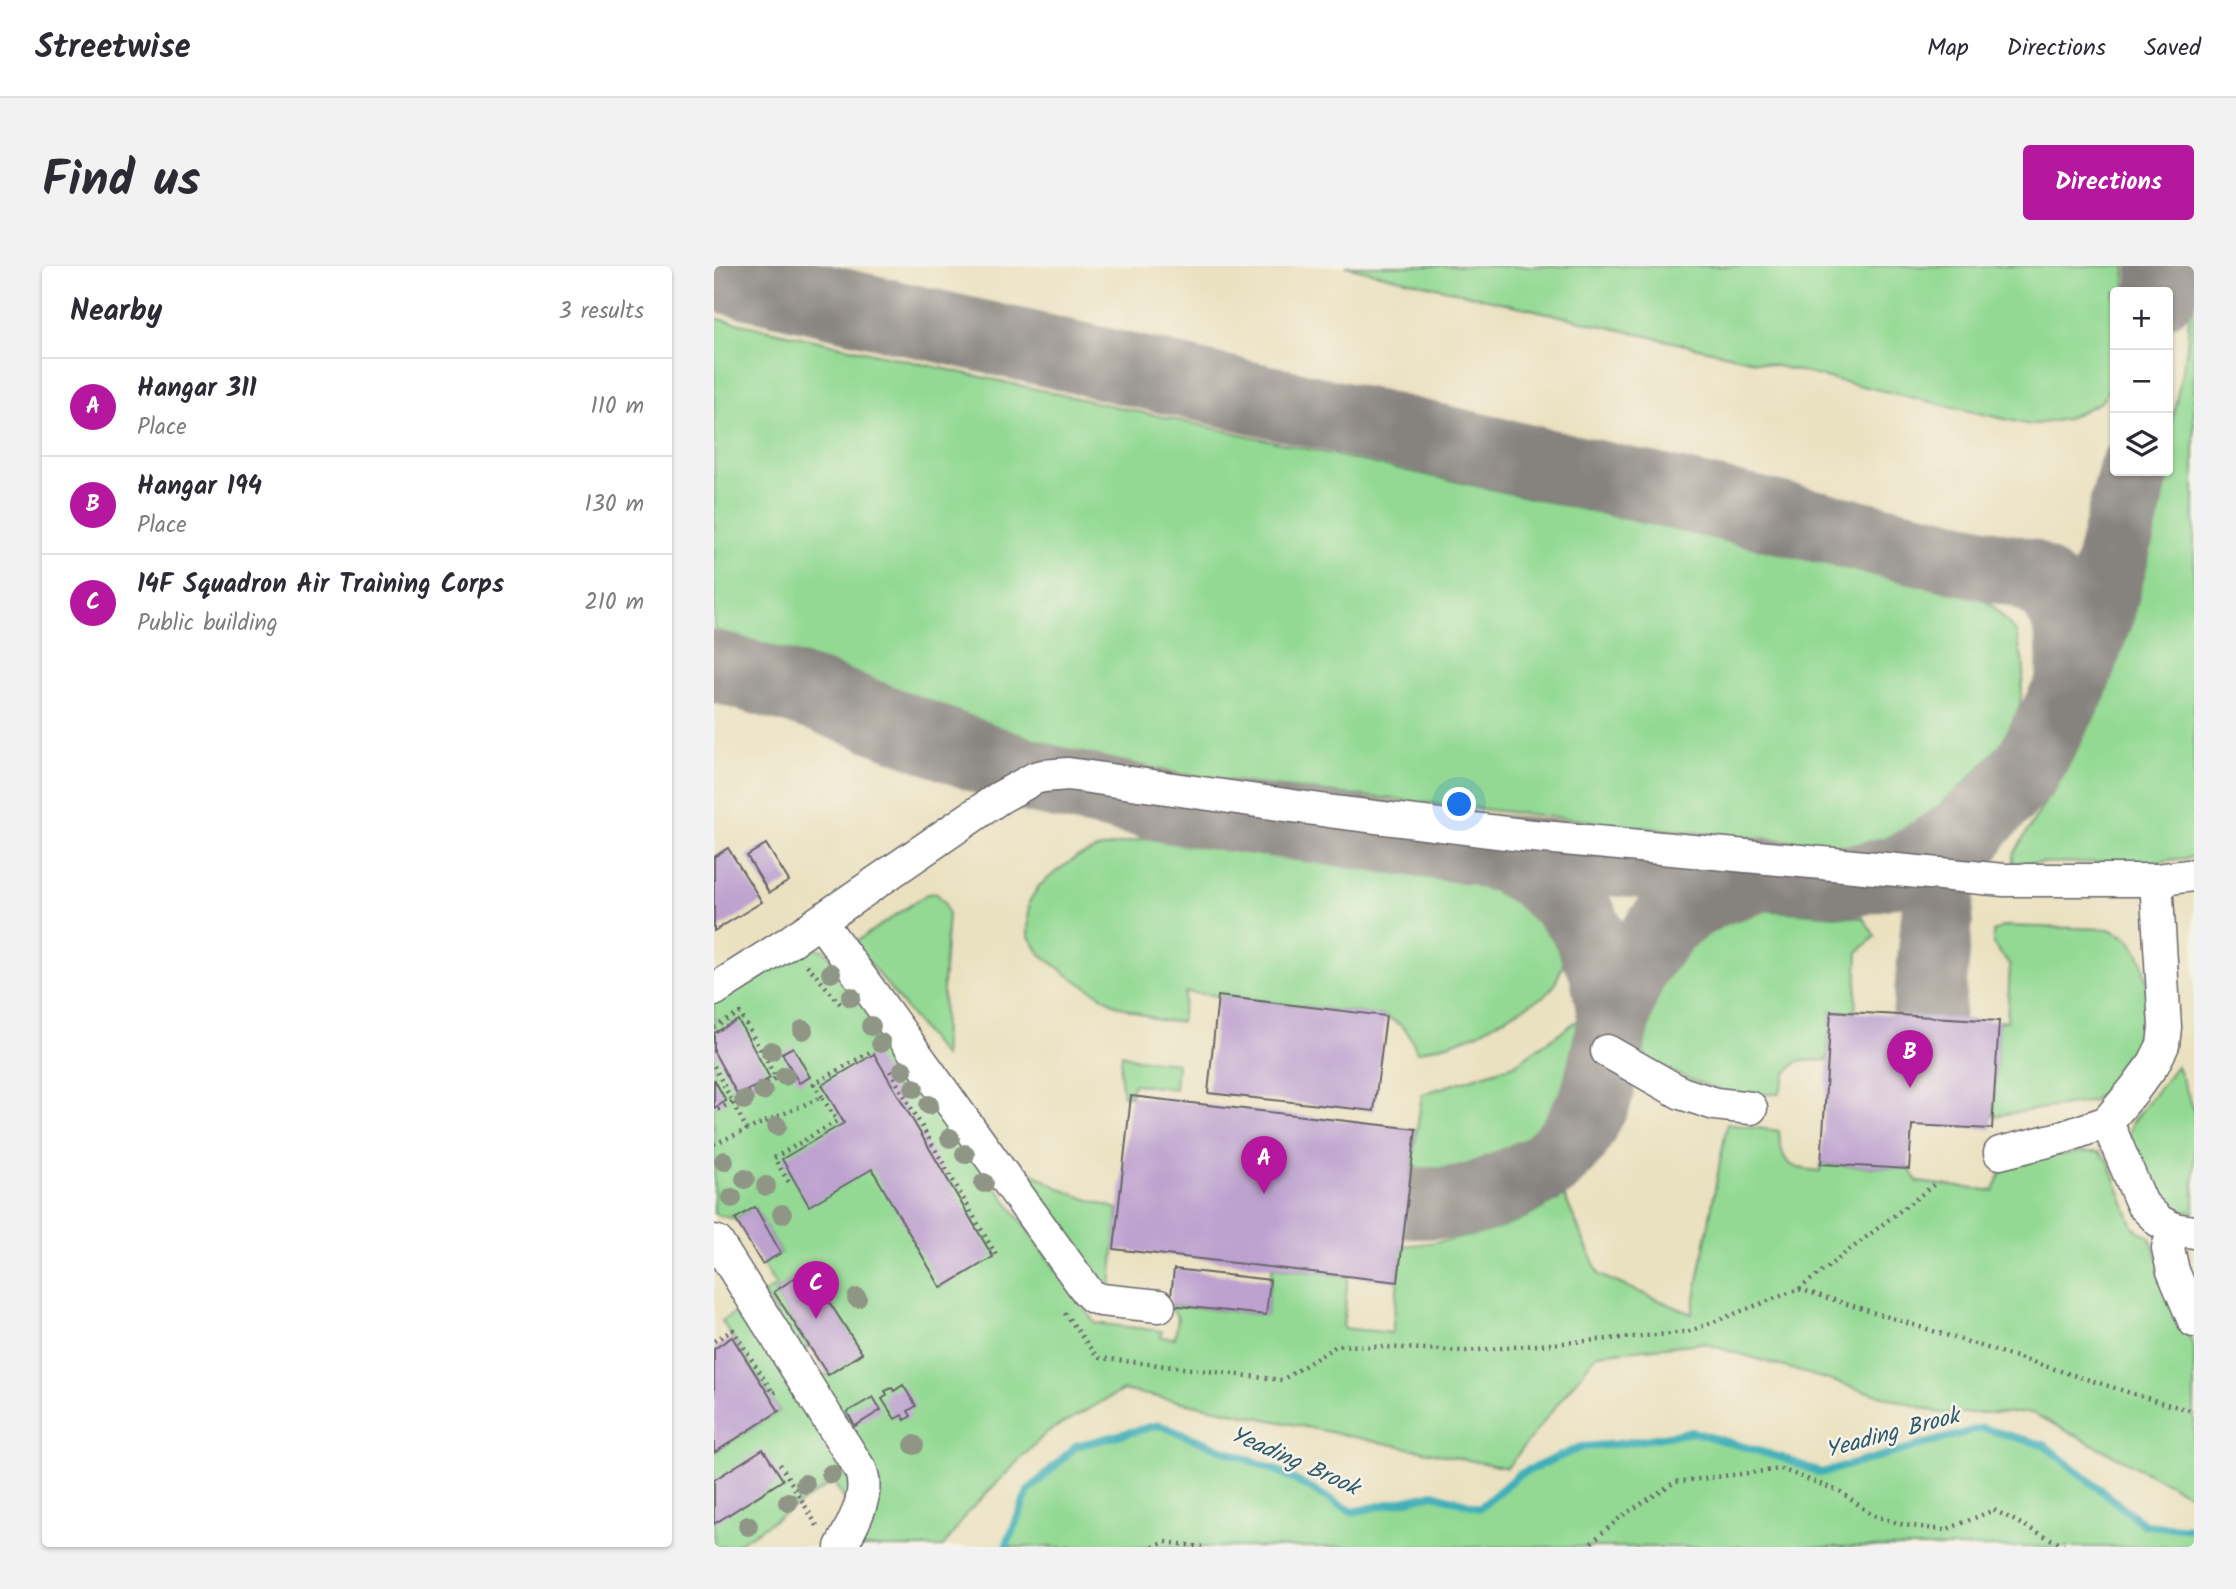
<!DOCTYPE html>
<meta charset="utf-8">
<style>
:root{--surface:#fff;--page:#f2f2f3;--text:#2b2b33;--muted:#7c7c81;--line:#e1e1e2;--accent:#b5179e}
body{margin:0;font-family:Kalam,sans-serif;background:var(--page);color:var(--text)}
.controls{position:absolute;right:21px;top:21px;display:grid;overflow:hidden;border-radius:7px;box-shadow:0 2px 5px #0004}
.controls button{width:63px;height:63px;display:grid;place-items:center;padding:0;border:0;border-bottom:2px solid var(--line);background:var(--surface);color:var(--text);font:35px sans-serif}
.you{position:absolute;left:746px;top:539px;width:24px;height:24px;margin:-18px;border:5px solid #fff;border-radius:50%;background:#1a73e8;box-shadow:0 0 0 10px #1a73e833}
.badge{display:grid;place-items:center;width:46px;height:46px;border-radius:50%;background:var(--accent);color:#fff;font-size:23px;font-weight:700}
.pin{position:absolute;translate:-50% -58px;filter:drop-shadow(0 2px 4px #0008)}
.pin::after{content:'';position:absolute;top:37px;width:24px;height:21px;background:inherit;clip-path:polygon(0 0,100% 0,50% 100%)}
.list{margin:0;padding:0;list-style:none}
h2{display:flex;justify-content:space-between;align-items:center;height:91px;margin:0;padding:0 28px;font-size:30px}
h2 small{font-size:23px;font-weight:400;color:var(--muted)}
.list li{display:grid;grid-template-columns:46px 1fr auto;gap:21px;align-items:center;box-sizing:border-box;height:98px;padding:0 28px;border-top:2px solid var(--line)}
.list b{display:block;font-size:26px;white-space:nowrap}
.list p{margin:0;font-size:23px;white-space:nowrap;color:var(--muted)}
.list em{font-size:23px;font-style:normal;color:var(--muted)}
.icon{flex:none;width:38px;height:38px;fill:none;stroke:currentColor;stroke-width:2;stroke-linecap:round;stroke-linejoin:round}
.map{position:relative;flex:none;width:1480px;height:1281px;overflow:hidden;border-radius:7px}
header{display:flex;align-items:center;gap:42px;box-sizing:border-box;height:98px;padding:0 35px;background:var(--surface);border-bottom:2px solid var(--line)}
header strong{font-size:33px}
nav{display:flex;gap:38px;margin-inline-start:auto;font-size:24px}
.intro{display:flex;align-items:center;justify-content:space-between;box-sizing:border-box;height:168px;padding:0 42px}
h1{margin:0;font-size:49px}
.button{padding:18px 32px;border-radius:7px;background:var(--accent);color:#fff;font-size:24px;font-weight:700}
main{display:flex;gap:42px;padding:0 42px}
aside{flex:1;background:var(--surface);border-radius:7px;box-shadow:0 2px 5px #0004}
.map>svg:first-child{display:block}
</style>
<header>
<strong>Streetwise</strong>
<nav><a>Map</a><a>Directions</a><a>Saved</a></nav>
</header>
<div class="intro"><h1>Find us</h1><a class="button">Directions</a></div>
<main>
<aside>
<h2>Nearby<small>3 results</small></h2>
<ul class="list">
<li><span class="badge">A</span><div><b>Hangar 311</b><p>Place</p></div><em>110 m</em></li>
<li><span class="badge">B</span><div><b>Hangar 194</b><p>Place</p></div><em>130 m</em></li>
<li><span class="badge">C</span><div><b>14F Squadron Air Training Corps</b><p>Public building</p></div><em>210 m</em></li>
</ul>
</aside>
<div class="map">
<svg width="1480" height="1281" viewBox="0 0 1480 1281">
<rect width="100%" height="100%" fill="#f7f3e8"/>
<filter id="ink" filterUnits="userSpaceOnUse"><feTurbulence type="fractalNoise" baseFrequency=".0143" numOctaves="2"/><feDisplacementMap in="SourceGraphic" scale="14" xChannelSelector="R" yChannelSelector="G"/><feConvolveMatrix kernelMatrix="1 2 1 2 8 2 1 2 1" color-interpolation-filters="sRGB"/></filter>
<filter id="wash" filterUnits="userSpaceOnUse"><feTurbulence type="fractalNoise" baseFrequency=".00686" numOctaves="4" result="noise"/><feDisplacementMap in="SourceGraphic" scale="28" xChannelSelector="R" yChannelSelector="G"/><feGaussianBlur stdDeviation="1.57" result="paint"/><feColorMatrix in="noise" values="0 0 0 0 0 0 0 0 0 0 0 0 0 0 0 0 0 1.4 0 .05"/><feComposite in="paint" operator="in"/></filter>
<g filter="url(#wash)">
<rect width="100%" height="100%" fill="#eae1c0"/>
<g fill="#93d993" stroke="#5a7e67" stroke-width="2">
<path d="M631 0H1412L1410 26H1401V114L1387 136 1352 153 1316 159Z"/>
<path d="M1478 0H1480V591L1440 596 1299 597V589L1360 489 1410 377 1447 205H1454V173L1473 83Z"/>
<path d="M0 52 1265 331 1279 340 1302 366 1310 402 1306 440 1288 477 1252 516 1218 545 1181 571 1138 584 442 507 344 481 0 366Z"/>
<path d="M433 572 755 612C801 627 833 650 850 697L840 720 830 730 762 768 737 777 703 786C695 765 691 760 671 750L471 726 467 756 444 754 402 739 354 709 326 688 314 669 315 636 325 620 343 605 363 591 383 583Z"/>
<path d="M222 627 230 636 234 648 229 719 230 791 140 677 213 628Z"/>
<path d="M1048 644 1149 652 1161 670 1144 686 1141 746 1117 745 1113 794 1084 795 1072 807 1065 828C1049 828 1032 829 1016 826 986 820 957 806 931 790L926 759 935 731 960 693 995 663Z"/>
<path d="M1289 660 1395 663 1416 673 1427 692 1433 718 1435 759 1429 778 1417 797 1379 835 1279 850 1285 755H1293L1296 699 1279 678V666Z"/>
<path d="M93 681 110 684 381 1057 448 1065 447 1071 461 1072 464 1052 456 1039 552 1049 558 1002 634 1010 629 1062 678 1067 688 980C751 974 797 966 850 929L885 1009 978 1048 1013 858 1065 865C1067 899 1075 902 1106 905L1107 898 1195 903 1204 916 1280 925 1290 897 1366 886H1385L1395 896 1419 961 1436 972 1480 1082V1227H1473L1318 1147H1226L989 1077 883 1088 793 1202 409 1124 333 1166 256 1244 229 1281H139L164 1228 166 1220 161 1203 104 1114 147 1087 94 1003 60 1026 96 1081 86 1088 49 1028 62 1020 48 998 67 987 41 942 21 953 0 948V735Z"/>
<path d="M870 750C866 777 864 803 852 828 825 886 755 915 695 919L708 828 800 799Z"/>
<path d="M408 788 423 793 463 797 461 823 419 818 417 830 409 829 406 806Z"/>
<path d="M1463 800 1480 844V946L1455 943 1443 932 1430 911 1414 878 1418 857Z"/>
<path d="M314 903C342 924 371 933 404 943L397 1019 387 1017 311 906Z"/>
<path d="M33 1039 140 1206 133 1237 119 1216 19 1281H0V1187L65 1145 8 1055Z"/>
<path d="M445 1159 566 1206 639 1246 720 1228 766 1242 804 1209 867 1181 904 1178 979 1166 1069 1192 1107 1206 1268 1162 1330 1179 1431 1259 1480 1263V1281H292L314 1225 362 1180Z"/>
</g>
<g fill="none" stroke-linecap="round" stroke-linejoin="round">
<path stroke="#3fafb8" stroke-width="8" d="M292 1281 314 1225 362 1180 445 1159 566 1206 639 1246 720 1228 766 1242 804 1209 867 1181 904 1178 979 1166 1069 1192 1107 1207 1268 1162 1330 1179 1431 1259 1480 1263"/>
<g stroke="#86827e" stroke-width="72">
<path d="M0 9 1313 308C1320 313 1329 318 1336 325 1361 350 1360 388 1357 420"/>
<path d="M1448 26 1450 0"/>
<path d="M0 400 102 429 321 512 459 542 754 582 1138 615 1186 604 1207 593 1264 556 1311 506 1357 421 1386 342 1420 205"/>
<path d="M776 588 791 592 821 608 847 631 869 655 891 704 900 755"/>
<path d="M1214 751 1226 618 1237 597 1264 556"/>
<path d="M693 937H733L764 932 825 905 837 897 861 871 882 832 900 755 908 727 920 698 951 658 975 639 1000 625 1047 610"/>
</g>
</g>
<g id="blocks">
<g fill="#bda1cf">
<path d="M52 578 75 615 55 627 33 590Z"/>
<path d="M14 582 48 636 0 665V591Z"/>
<path d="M504 730 672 750 660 845 494 827Z"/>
<path d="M1117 745 1285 755 1278 863 1198 859 1195 903 1107 898Z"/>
<path d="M24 754 56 812 24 830 0 786V767Z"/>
<path d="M79 781 96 811 85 817 68 787Z"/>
<path d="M160 788 279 991 227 1022 158 903 95 940 68 893 130 857 108 819Z"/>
<path d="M0 813 12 835 0 842Z"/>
<path d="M417 830 702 863 684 1016 400 983Z"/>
<path d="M41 941 67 987 48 998 21 953Z"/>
<path d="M94 1003 148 1087 114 1109 60 1026Z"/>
<path d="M460 1003 556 1014 552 1049 456 1039Z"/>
<path d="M18 1071 65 1145 0 1187V1083Z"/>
<path d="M189 1119 202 1140 194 1145 197 1150 191 1154 188 1149 181 1153 168 1133 173 1129 171 1125 178 1122 180 1125Z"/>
<path d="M159 1131 167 1144 141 1160 133 1146Z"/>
<path d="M49 1183 69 1214 0 1258V1214Z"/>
</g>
</g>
</g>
<g filter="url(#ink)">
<use href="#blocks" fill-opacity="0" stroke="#68656a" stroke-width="2"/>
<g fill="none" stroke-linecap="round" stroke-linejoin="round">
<defs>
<g id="minor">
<path d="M106 655 373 1025 379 1031 387 1034 445 1040"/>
<path d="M0 724 74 677 285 532 321 512 329 510 354 508 621 546 808 569 1290 614H1442L1480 609"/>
<path d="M893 785 967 827 1001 838 1037 842"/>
<path d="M1393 856 1428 938 1445 955 1460 963 1480 966"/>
<path d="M1286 887 1350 871 1393 856 1419 825 1440 797 1449 779 1451 761 1442 614"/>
<path d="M1460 963 1454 982 1459 1005 1480 1055"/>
<path d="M0 975 3 976 147 1205C156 1231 139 1257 127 1281"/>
</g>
</defs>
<use href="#minor" stroke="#68656a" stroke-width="35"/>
<g stroke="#68656a" stroke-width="4.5" stroke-dasharray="2 5" stroke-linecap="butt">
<path d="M93 699 128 740"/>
<path d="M0 761 26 747 62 812 0 846"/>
<path d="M0 800 33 864"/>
<path d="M176 805 282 989"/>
<path d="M108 831 100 818 163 782 164 785"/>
<path d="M0 878 108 831 123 855 60 892 76 918"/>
<path d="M1085 1023 1221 918"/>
<path d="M351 1047 379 1086 386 1092 568 1114 624 1079 752 1085 955 1068 976 1065 1085 1023 1452 1138 1480 1145"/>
<path d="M0 1075 19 1064 59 1127 63 1125"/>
<path d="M66 1198 105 1263"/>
<path d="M439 1281 452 1276 488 1281"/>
<path d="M872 1281 908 1250 961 1216 1067 1203 1127 1226 1158 1249 1190 1259 1231 1264 1280 1244 1352 1281"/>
</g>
<use href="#minor" stroke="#fff" stroke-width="32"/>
</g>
<g fill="#8f9685">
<circle cx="117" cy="707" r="10"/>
<circle cx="137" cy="731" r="10"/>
<circle cx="157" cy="760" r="10"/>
<circle cx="89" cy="764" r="10"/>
<circle cx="167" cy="777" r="10"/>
<circle cx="57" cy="785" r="10"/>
<circle cx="189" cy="804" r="10"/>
<circle cx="71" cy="810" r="10"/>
<circle cx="200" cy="822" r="10"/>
<circle cx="49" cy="825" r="10"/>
<circle cx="30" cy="834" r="10"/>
<circle cx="215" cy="839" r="10"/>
<circle cx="63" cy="860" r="10"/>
<circle cx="236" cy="872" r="10"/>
<circle cx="251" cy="888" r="10"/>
<circle cx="10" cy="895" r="10"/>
<circle cx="31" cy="913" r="10"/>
<circle cx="270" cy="917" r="10"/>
<circle cx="52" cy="920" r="10"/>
<circle cx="18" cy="932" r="10"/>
<circle cx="68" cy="948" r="10"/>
<circle cx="143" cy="1032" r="10"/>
<circle cx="200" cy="1179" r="10"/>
<circle cx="117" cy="1208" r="10"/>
<circle cx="91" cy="1218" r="10"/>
<circle cx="74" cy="1236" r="10"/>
<circle cx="34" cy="1260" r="10"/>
</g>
</g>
<g text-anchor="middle" stroke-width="5" stroke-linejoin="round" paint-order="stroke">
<g font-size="23" font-style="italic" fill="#2e5a6d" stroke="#f7f3e8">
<text transform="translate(1178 1166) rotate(-15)" y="8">Yeading Brook</text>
<text transform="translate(581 1194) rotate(24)" y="8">Yeading Brook</text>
</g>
</g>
</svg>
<div class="controls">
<button>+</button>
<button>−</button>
<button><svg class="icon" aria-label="layers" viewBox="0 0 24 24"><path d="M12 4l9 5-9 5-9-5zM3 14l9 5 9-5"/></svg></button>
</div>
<div class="you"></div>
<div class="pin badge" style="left:550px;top:928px">A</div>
<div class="pin badge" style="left:1196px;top:822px">B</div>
<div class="pin badge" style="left:102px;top:1053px">C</div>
</div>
</main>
